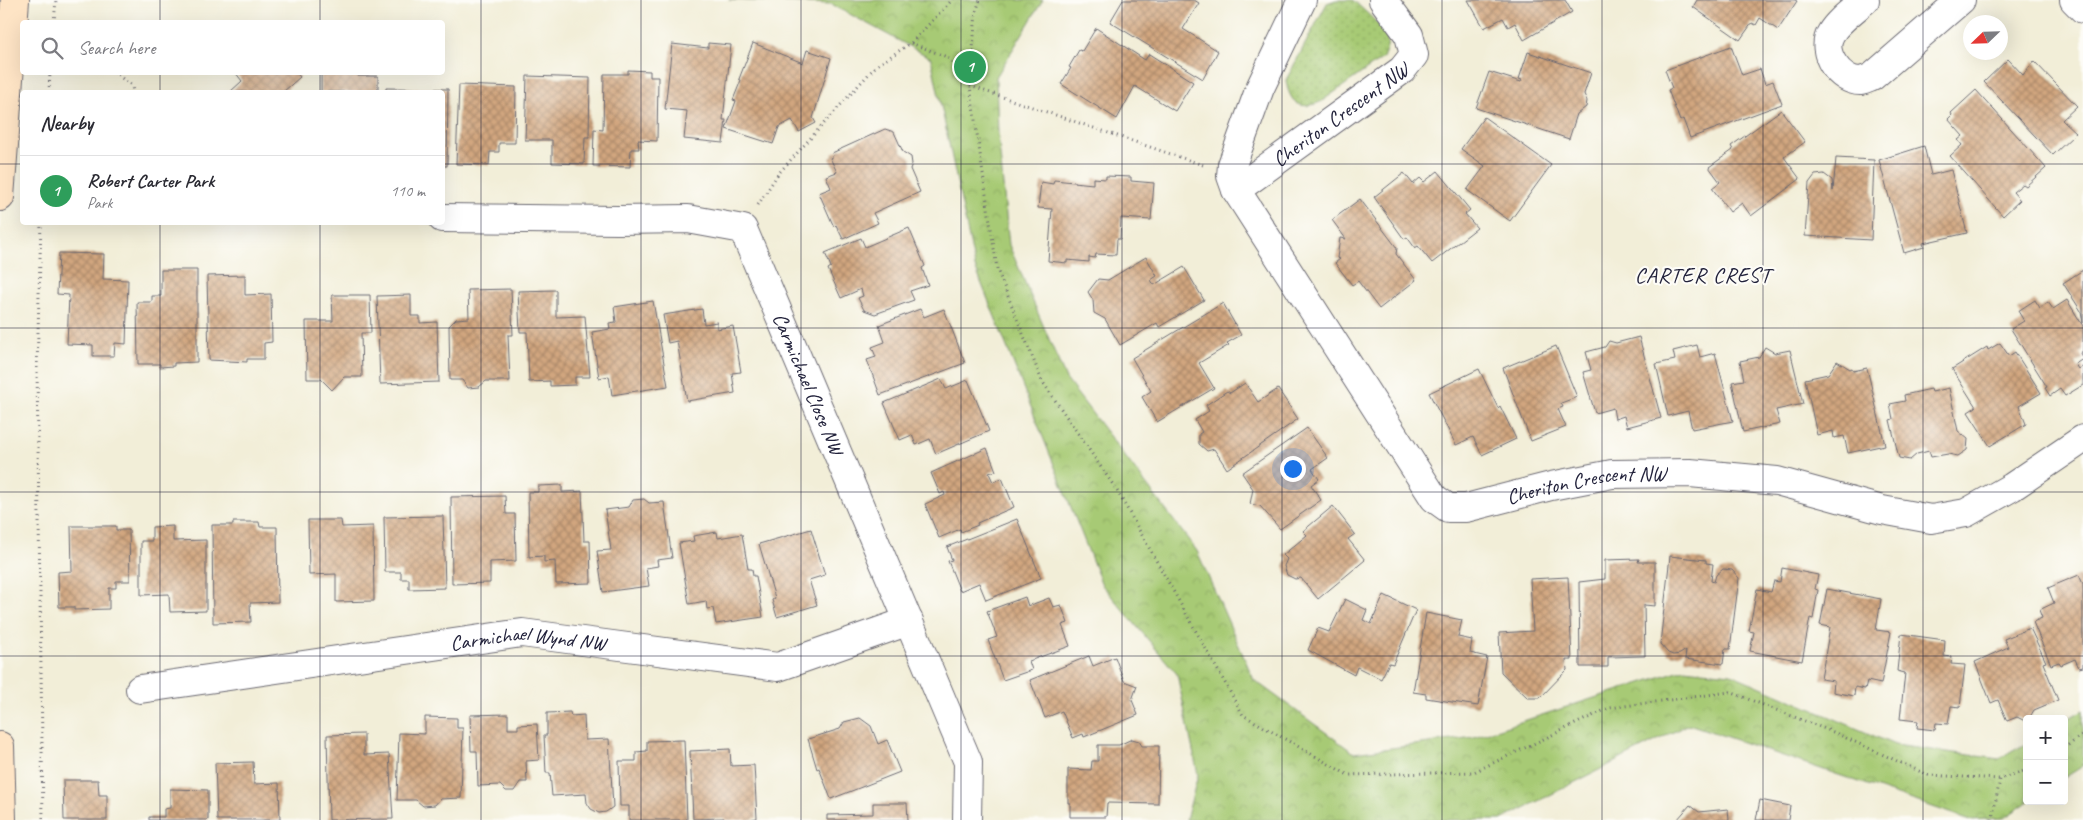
<!DOCTYPE html>
<meta charset="utf-8">
<style>
:root{--surface:#fff;--page:#f7f7f7;--text:#2b2b33;--muted:#7c7c81;--line:#e1e1e2;--accent:#d1495b}
body{margin:0;font-family:Caveat,sans-serif;background:var(--page);color:var(--text)}
.controls{position:absolute;right:15px;bottom:15px;display:grid;overflow:hidden;border-radius:5px;box-shadow:0 5px 20px #0002}
.controls button{width:45px;height:45px;display:grid;place-items:center;padding:0;border:0;border-bottom:1px solid var(--line);background:var(--surface);color:var(--text);font:25px sans-serif}
.compass{position:absolute;left:1963px;top:15px;width:45px;height:45px;border-radius:50%;background:var(--surface);box-shadow:0 5px 20px #0002;rotate:247deg}
.you{position:absolute;left:1292px;top:468px;width:18px;height:18px;margin:-12px;border:4px solid #fff;border-radius:50%;background:#1a73e8;box-shadow:0 0 0 8px #1a73e833}
.badge{display:grid;place-items:center;width:32px;height:32px;border-radius:50%;background:var(--accent);color:#fff;font-size:16px;font-weight:700}
.pin{position:absolute;translate:-50% -50%;border:2px solid #fff;box-shadow:0 1px 5px #0006}
.list{margin:0;padding:0;list-style:none}
h2{display:flex;justify-content:space-between;align-items:center;height:65px;margin:0;padding:0 20px;font-size:21px}
h2 small{font-size:16px;font-weight:400;color:var(--muted)}
.list li{display:grid;grid-template-columns:32px 1fr auto;gap:15px;align-items:center;box-sizing:border-box;height:70px;padding:0 20px;border-top:1px solid var(--line)}
.list b{display:block;font-size:19px;white-space:nowrap}
.list p{margin:0;font-size:16px;white-space:nowrap;color:var(--muted)}
.list em{font-size:16px;font-style:normal;color:var(--muted)}
.icon{flex:none;width:28px;height:28px;fill:none;stroke:currentColor;stroke-width:2;stroke-linecap:round;stroke-linejoin:round}
.map{position:relative;flex:none;width:2083px;height:820px;overflow:hidden}
.search{position:absolute;background:var(--surface);box-shadow:0 5px 20px #0002;left:20px;top:20px;width:425px;height:55px;display:flex;align-items:center;gap:12px;box-sizing:border-box;padding:0 18px;border-radius:5px;color:var(--muted);font-size:19px}
.panel{position:absolute;background:var(--surface);box-shadow:0 5px 20px #0002;left:20px;top:90px;width:425px;height:135px;border-radius:5px}
.map>svg:first-child{display:block}
</style>
<div class="map">
<svg width="2083" height="820" viewBox="0 0 2083 820">
<defs>
<pattern id="grass-dots" width="8" height="8" patternUnits="userSpaceOnUse" patternTransform="scale(1.25)"><rect width="8" height="8" fill="#a7ca74"/><path d="M2 2h.1M6 6h.1" fill="none" stroke="#8fad65" stroke-width="1.8" stroke-linecap="round"/></pattern>
<pattern id="park-crowns" width="20" height="18" patternUnits="userSpaceOnUse" patternTransform="scale(1.25)"><rect width="20" height="18" fill="#a7ca74"/><path d="M2 6a3 3 0 1 1 6 0M12 15a3 3 0 1 1 6 0" fill="none" stroke="#8fad65"/></pattern>
<pattern id="building-cross-hatch" width="8" height="8" patternUnits="userSpaceOnUse" patternTransform="scale(1.25)"><rect width="8" height="8" fill="#d1a67f"/><path d="M0 0l8 8M0 8l8-8" fill="none" stroke="#a98769"/></pattern>
</defs>
<rect width="100%" height="100%" fill="#fdfcf7"/>
<filter id="ink" filterUnits="userSpaceOnUse"><feTurbulence type="fractalNoise" baseFrequency=".02" numOctaves="2"/><feDisplacementMap in="SourceGraphic" scale="10" xChannelSelector="R" yChannelSelector="G"/><feConvolveMatrix kernelMatrix="1 2 1 2 8 2 1 2 1" color-interpolation-filters="sRGB"/></filter>
<filter id="wash" filterUnits="userSpaceOnUse"><feTurbulence type="fractalNoise" baseFrequency=".0096" numOctaves="4" result="noise"/><feDisplacementMap in="SourceGraphic" scale="20" xChannelSelector="R" yChannelSelector="G"/><feGaussianBlur stdDeviation="1.12" result="paint"/><feColorMatrix in="noise" values="0 0 0 0 0 0 0 0 0 0 0 0 0 0 0 0 0 1.4 0 .05"/><feComposite in="paint" operator="in"/></filter>
<g filter="url(#wash)">
<rect width="100%" height="100%" fill="#f2eed8"/>
<path fill="url(#grass-dots)" stroke="#647658" d="M1336 0H1353C1362 9 1385 27 1387 39 1389 45 1385 52 1383 58L1322 101C1301 112 1289 103 1286 80L1327 3Z"/>
<g fill="url(#park-crowns)" stroke="#647658">
<path d="M729 0H1043L996 77 998 134 1009 245 1066 379 1197 551 1254 680 1354 753 1474 737 1684 669 1731 674 1895 745 1999 759 2027 743V801H2029L2004 818 1971 820 1689 724 1501 820H1186L1198 775 1177 674 1102 585 975 267 931 58 831 4Z"/>
<path d="M2083 710V766L2064 778V721Z"/>
</g>
<g id="blocks">
<g fill="url(#building-cross-hatch)">
<path d="M1123 0H1194L1199 3 1183 29 1218 51 1203 79 1110 22Z"/>
<path d="M1468 0H1565L1572 12 1524 40 1515 23 1508 27 1503 18 1484 28Z"/>
<path d="M1697 0H1795L1797 1 1778 30 1760 18 1756 25 1752 23 1740 40 1693 7Z"/>
<path d="M1096 28 1145 60 1149 54 1193 82 1175 111 1135 86 1117 119 1061 84 1071 68 1069 67 1079 50 1082 51Z"/>
<path d="M708 43 731 45 723 120H726L723 143 684 139 687 111 665 109 672 44 708 48Z"/>
<path d="M753 43 803 63 807 50 831 58 813 118 816 123 799 132 792 120 779 127 773 144 726 129 736 101 733 100 741 80 739 79Z"/>
<path d="M1731 46 1742 75 1760 69 1765 84 1773 81 1782 104 1690 138 1683 119 1680 121 1668 90 1672 88 1665 70Z"/>
<path d="M1528 52 1591 73 1584 94 1587 101 1586 107 1577 114 1569 139 1476 108 1489 72 1521 82 1522 80 1519 79Z"/>
<path d="M2008 59 2023 75 2034 61 2077 106 2062 120 2076 133 2053 155 1984 82Z"/>
<path d="M628 70 650 71V77H658L657 141 638 140 639 149H631L630 167 593 166 594 129 603 130 604 74H628Z"/>
<path d="M235 72H296L300 77 283 92H230L242 81Z"/>
<path d="M321 72H358V76H378V92H321Z"/>
<path d="M527 76 590 78 589 137H585L584 164 552 163V140H525Z"/>
<path d="M459 85 516 87 515 143H499V152H490L489 165 456 164Z"/>
<path d="M386 88 448 89 447 166H442V92H386Z"/>
<path d="M1976 90 2046 168 2026 186 2023 184 2013 192 2020 200 2003 216 1950 156 1962 145 1958 140 1963 136 1948 119 1952 115 1951 113Z"/>
<path d="M1781 110 1805 142 1784 157 1800 179 1751 216 1742 203 1730 212 1712 188 1720 182 1709 167 1733 150 1731 146Z"/>
<path d="M1484 117 1551 165 1510 221 1467 190 1485 166 1461 149Z"/>
<path d="M885 129 894 132 903 152 911 157 912 164 910 169 920 192 873 213 878 223 843 239 836 225 834 227 819 193 831 188 826 176 837 172 830 158 833 156 832 153Z"/>
<path d="M1924 146 1931 175 1951 170 1967 233 1923 243 1924 247 1904 253 1879 160Z"/>
<path d="M1836 158 1874 160 1871 240 1805 236 1809 183 1815 175 1824 174 1832 180 1833 191Z"/>
<path d="M1438 171 1470 210 1465 214 1477 228 1432 263 1418 246 1415 248 1407 237 1404 239 1374 197 1404 173 1413 184 1420 178 1424 182Z"/>
<path d="M1106 176 1131 177V181L1154 183 1151 220 1121 218 1120 239H1117L1116 255 1096 254 1095 258 1089 257V262L1067 260V263L1048 261 1052 209 1038 208 1041 182 1053 184 1054 180 1093 184V178L1106 179Z"/>
<path d="M1360 199 1397 248 1396 254 1416 280 1379 309 1358 281 1352 285 1335 263 1340 259 1337 258 1340 238 1346 239 1332 220Z"/>
<path d="M909 228 925 266 922 268 928 285 910 291 914 300 875 314 864 310 858 298 863 296 861 289 841 298 828 269 831 267 825 253 861 238 865 247Z"/>
<path d="M59 253 104 254 103 279 128 280 126 344 115 343 114 356H93V345L67 344 69 295 57 294Z"/>
<path d="M1146 257 1157 276 1151 280 1154 285 1184 267 1204 300 1159 327 1157 323 1120 345 1105 319 1094 313 1093 300 1088 292 1098 279 1108 280Z"/>
<path d="M161 270H197V362L174 363V366L160 367V364H138L137 302H152V296H161Z"/>
<path d="M2083 270V323L2081 311 2063 283Z"/>
<path d="M245 275V295L271 294 272 342 264 343V359H247V362L209 360 207 276Z"/>
<path d="M511 289 513 335H508L510 381H486L479 387 468 388 462 380H450L449 326 456 319 469 318 468 290Z"/>
<path d="M556 290V317L585 316 590 377H575V385L550 386V381L529 382 527 332H520L518 291Z"/>
<path d="M332 295H370L371 333H361L362 377H344L332 390 321 379H307L306 321H333Z"/>
<path d="M411 295V316H420V323L437 322 439 382 380 384 377 296Z"/>
<path d="M2035 300 2040 308 2048 302 2053 309 2067 300 2083 326V351L2080 353 2083 359 2075 364 2078 369 2083 366V385L2065 396 2060 389 2050 396 2045 388 2047 387 2011 329 2024 321 2018 311Z"/>
<path d="M653 301 668 386 612 395 609 376 599 378 592 332 610 329 609 323 616 322 614 307Z"/>
<path d="M1223 303 1241 335 1227 343 1229 345 1199 363 1214 388 1157 422 1142 397 1151 391 1132 358Z"/>
<path d="M702 309 704 324 717 322V329L733 326 741 372 732 373 735 393 687 401 677 341 668 343 663 315Z"/>
<path d="M920 309 924 317 944 309 965 363 880 395 867 360 876 357 872 347 885 342 879 325Z"/>
<path d="M1639 337 1661 418 1627 427 1624 416 1615 419 1613 408 1595 413 1583 372 1591 370 1586 352 1605 347 1609 341 1616 343Z"/>
<path d="M2000 343 2009 356 2015 352 2041 393 2019 406 2026 424 1990 446 1968 412 1976 407 1952 369 1987 347 1988 350Z"/>
<path d="M1697 345 1700 357 1715 353 1733 421 1692 429 1688 411 1668 416 1656 364 1675 360 1673 351Z"/>
<path d="M1556 346 1577 397 1561 403 1563 407 1558 409 1566 427 1531 441 1503 368Z"/>
<path d="M1765 347 1775 353 1790 350 1803 404 1776 410 1780 424 1743 432 1732 382 1744 380 1740 361 1759 357Z"/>
<path d="M1837 361 1850 369 1852 368 1853 371 1867 368 1885 445 1848 453 1844 436 1834 438 1833 431 1817 435 1805 379 1828 374Z"/>
<path d="M1479 369 1498 408 1500 406 1516 439 1482 455 1473 437 1456 445 1429 393Z"/>
<path d="M941 379 946 389 968 380 989 431 936 454 930 439 916 445 912 435 900 440 884 403Z"/>
<path d="M1245 383 1258 402 1278 389 1298 419 1227 469 1214 449 1207 451 1199 444V434L1202 432 1195 420 1209 411 1206 405 1227 391 1230 393Z"/>
<path d="M1949 388 1958 431 1968 439 1967 450 1958 456 1948 454 1931 457 1929 451 1917 454 1910 460 1899 458 1890 420 1893 419 1890 404 1905 401 1904 395 1931 389 1932 392Z"/>
<path d="M1307 428 1328 458 1312 469 1319 479 1311 485 1321 500 1280 529 1260 506 1250 504 1253 489 1242 473Z"/>
<path d="M987 448 996 471 989 473 993 482 1002 478 1014 507 977 523 978 525 961 532 960 529 939 538 925 504 945 495 944 492 940 494 931 473Z"/>
<path d="M562 485V492L582 491 584 541H590L591 583 556 584 555 561 544 562V556L529 557 528 492H538V486Z"/>
<path d="M505 496 506 514H515L516 561 490 562V583L452 584 451 497Z"/>
<path d="M644 499 649 503 664 502 672 558 657 560 658 566 646 568 649 586 603 592 597 551 611 550 605 510 629 507 633 500Z"/>
<path d="M1333 506 1355 534 1348 539 1365 560 1318 599 1301 578 1295 579 1287 575 1284 566 1287 559 1283 555 1307 535 1303 531Z"/>
<path d="M443 516 445 588 409 589V579H401V572H385L384 517Z"/>
<path d="M1017 519 1041 578 986 600 979 583 960 591 948 561 952 560 947 547Z"/>
<path d="M308 520H341L342 527 373 526 374 601 336 602V574L309 575Z"/>
<path d="M233 522H259L260 527H277L278 602 250 603 251 622 213 623 212 525H233Z"/>
<path d="M71 526H116V530H129L130 581H116V588H109V609L74 610V607H59L58 572 72 571Z"/>
<path d="M173 526V541L206 540V611L170 612 169 594 141 595V541H152V527Z"/>
<path d="M811 529 825 575 809 580 817 605 777 617 772 600 775 598 759 544Z"/>
<path d="M717 532 718 538 742 534 748 569H752L753 576H756L763 617 716 624 713 608 707 609 706 601 689 604 679 543 694 541 693 536Z"/>
<path d="M1670 556 1706 560V563L1713 564 1711 581 1714 582 1716 575 1723 569 1732 570 1739 578 1730 649H1725L1723 664 1685 659 1686 650 1680 654 1673 655 1668 653 1660 644Z"/>
<path d="M1639 559 1638 562H1655V606L1644 605 1645 656 1608 657V667H1580L1579 582 1605 579V560Z"/>
<path d="M1782 568 1818 575 1815 589 1818 590 1813 619 1810 618 1802 661 1750 651 1754 632 1749 631 1757 589 1771 592 1774 581 1780 582Z"/>
<path d="M2079 575 2083 584V667L2079 668 2075 659 2061 665 2059 662 2051 665 2033 622 2042 618 2039 610 2054 603 2048 588Z"/>
<path d="M1568 577 1572 660H1566L1567 670 1540 698H1528L1501 672 1499 633 1533 631 1530 579Z"/>
<path d="M1827 589 1881 599 1876 630 1891 632 1881 684 1867 681 1865 689 1855 687 1854 696 1833 692 1834 681 1821 679 1830 627 1820 625Z"/>
<path d="M1384 595 1416 610 1393 664 1389 663 1381 679 1357 667 1354 675 1308 650 1318 628 1329 632 1345 599 1367 610 1363 620 1371 624Z"/>
<path d="M1025 597 1028 606 1049 598 1053 607 1061 605 1068 623 1062 625 1070 646 1029 661 1032 670 1003 680 988 640 997 637 987 611Z"/>
<path d="M1426 613 1462 620 1458 637 1472 640 1470 653 1487 657 1478 706 1426 698V694L1413 692Z"/>
<path d="M2030 628 2046 662 2043 663 2058 700 2034 710 2027 722 2017 717 2007 721 1998 700 1991 703 1975 662 2008 647 2004 639Z"/>
<path d="M1901 634 1945 640 1944 656 1952 657 1951 664 1965 665 1960 707 1951 706 1948 724 1936 723 1935 730 1917 728 1918 721 1900 719 1905 673 1897 671Z"/>
<path d="M1089 656 1093 666 1115 657 1124 681 1137 686 1132 700 1138 715 1084 737 1083 734 1073 738 1062 711 1045 718 1030 680Z"/>
<path d="M570 712 571 716 584 715 585 740 609 739 613 807 606 812 599 813 591 809 587 803 586 794 552 796 550 773H546L544 735H547V713Z"/>
<path d="M508 714V729H518V725L537 724 539 760 526 761 527 782H520L514 791H506L500 785 478 786 477 751H471L470 715Z"/>
<path d="M425 717 457 718V728H463L461 798 440 799 435 805 423 806 416 800H397L399 733 425 734Z"/>
<path d="M860 718 871 726 878 744 887 740 900 772 831 799 819 768 817 769 808 739 840 729 844 722Z"/>
<path d="M364 734V755L389 754 393 819 329 820 327 735Z"/>
<path d="M1132 739 1139 741 1142 746H1159L1158 804 1107 803 1106 817H1070V803H1068V769L1091 770 1092 761H1098V745H1119Z"/>
<path d="M684 740 687 820H629V806H620L619 761H636V752L647 751V741Z"/>
<path d="M730 749 731 766 754 765 757 818 748 820H724V818L693 819 690 751Z"/>
<path d="M253 762 254 784 279 783 280 820H217L215 763Z"/>
<path d="M63 780H98L99 795H107V820H64Z"/>
<path d="M170 789 208 790V820H149V817H164V809L170 808Z"/>
<path d="M1760 800 1790 806 1788 820H1756Z"/>
<path d="M873 803H907L908 820H827V815L873 814Z"/>
<path d="M1690 805 1699 812 1728 809 1729 820H1677Z"/>
</g>
</g>
</g>
<g filter="url(#ink)">
<use href="#blocks" fill-opacity="0" stroke="#6b6972" stroke-width="1"/>
<g fill="none" stroke-linecap="round" stroke-linejoin="round">
<defs>
<g id="minor">
<path id="s1" d="M1302 0 1260 88 1232 165 1231 176 1236 190 1434 498 1448 508H1466L1551 486 1612 474 1690 473 1777 481 1882 510 1931 519 1966 513 2012 487 2083 439"/>
<path d="M1865 0C1854 10 1838 21 1831 33 1819 52 1840 82 1861 81 1865 80 1869 78 1872 77L1961 0"/>
<path id="s2" d="M1236 190 1402 70 1414 55 1409 35 1383 0"/>
<path id="s3" d="M442 218 618 220 688 219 743 229 968 762 967 820"/>
<path id="s4" d="M140 689 522 633 778 667 909 621"/>
</g>
<path id="tertiary" d="M2074 0 2083 9"/>
<g id="secondary">
<path d="M0 197 15 0"/>
<path d="M0 746 2 820"/>
</g>
</defs>
<use href="#minor" stroke="#6b6972" stroke-width="30"/>
<use href="#tertiary" stroke="#6b6972" stroke-width="30"/>
<use href="#secondary" stroke="#6b6972" stroke-width="30"/>
<g stroke="#6b6972" stroke-width="3" stroke-dasharray="1 4" stroke-linecap="butt">
<path d="M54 22 56 0"/>
<path d="M911 43 947 57 969 85"/>
<path d="M114 72 132 86 133 92"/>
<path d="M970 86 976 12 980 0"/>
<path d="M49 92 50 72"/>
<path d="M1203 165 970 86 997 269 1042 381 1116 489 1243 715 1348 775 1474 772 1609 708 1730 692 1833 732 1928 775 2000 779"/>
<path d="M758 205 778 174 876 66 911 43 952 0"/>
<path d="M41 222 37 369 43 820"/>
<path d="M2064 748 2083 735"/>
<path d="M1992 820 2000 779 2027 770"/>
</g>
<use href="#minor" stroke="#fff" stroke-width="28"/>
<use href="#tertiary" stroke="#fff" stroke-width="28"/>
<use href="#secondary" stroke="#fee4c5" stroke-width="28"/>
</g>
</g>
<path fill="none" stroke="#22223b" stroke-width="1" stroke-opacity="0.55" d="M160 0V22M320 0V22M481 0V820M641 0V820M801 0V820M961 0V820M1122 0V820M1282 0V820M1442 0V820M1602 0V820M1763 0V820M1923 0V820M160 72V92M320 72V92M0 164H22M442 164H2083M160 222V820M320 222V820M0 328H2083M0 492H2083M0 656H2083"/>
<g text-anchor="middle" stroke-width="4.5" stroke-linejoin="round" paint-order="stroke">
<g font-size="21" fill="#22223b" stroke="#fdfcf7">
<text dy="7" stroke="none"><textPath href="#s2" startOffset="129">Cheriton Crescent NW</textPath></text>
<text dy="7" stroke="none"><textPath href="#s3" startOffset="470">Carmichael Close NW</textPath></text>
<text dy="7" stroke="none"><textPath href="#s1" startOffset="730">Cheriton Crescent NW</textPath></text>
<text dy="7" stroke="none"><textPath href="#s4" startOffset="392">Carmichael Wynd NW</textPath></text>
</g>
<g font-size="22" letter-spacing="1" fill="#22223b" stroke="#fdfcf7">
<text x="1703" y="282">CARTER CREST</text>
</g>
</g>
</svg>
<div class="controls">
<button>+</button>
<button>−</button>
</div>
<svg class="compass" viewBox="-18 -18 36 36"><path d="M0-13l5 13h-10z" fill="#e53935"/><path d="M0 13l5-13h-10z" fill="#7c7c81"/></svg>
<div class="you"></div>
<div class="pin badge" style="left:970px;top:67px;background:#2e9e5b">1</div>
<div class="search"><svg class="icon" aria-label="search" viewBox="0 0 24 24"><circle cx="10" cy="10" r="6"/><path d="M15 15l6 6"/></svg>Search here</div>
<section class="panel">
<h2>Nearby<small></small></h2>
<ul class="list">
<li><span class="badge" style="background:#2e9e5b">1</span><div><b>Robert Carter Park</b><p>Park</p></div><em>110 m</em></li>
</ul>
</section>
</div>
